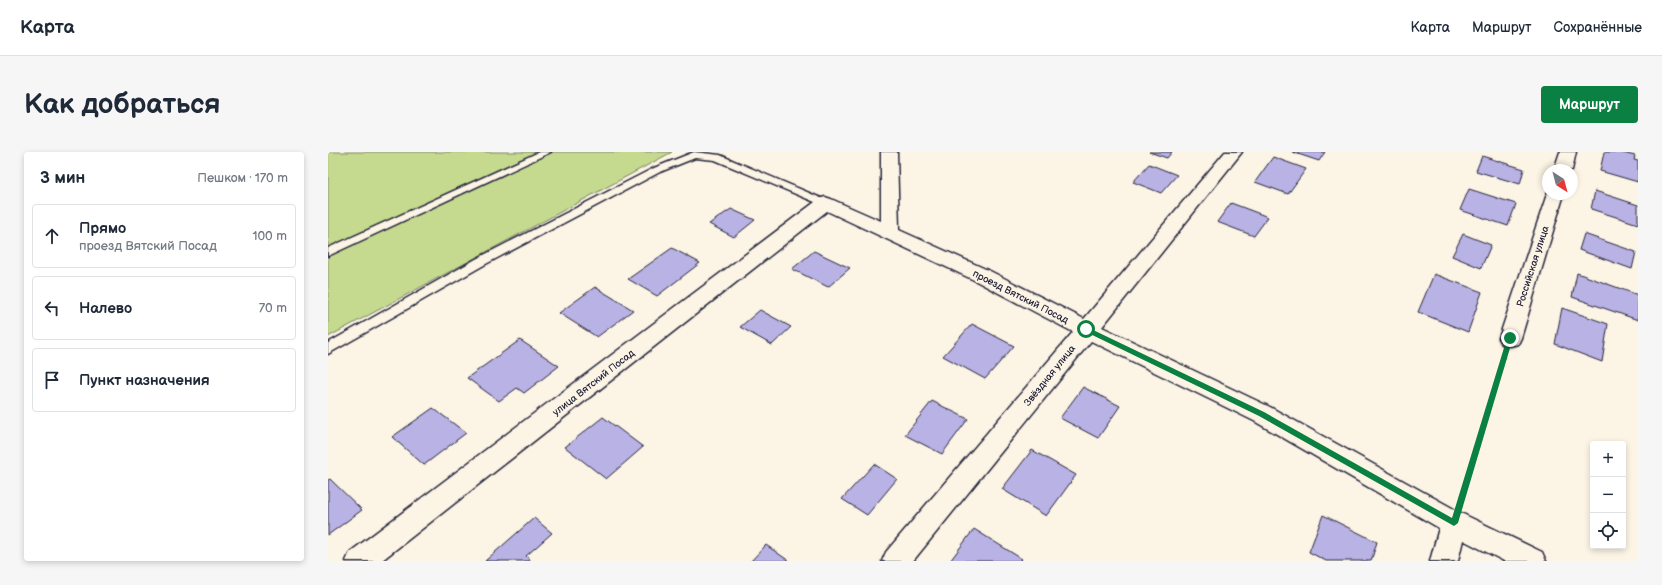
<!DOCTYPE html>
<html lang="ru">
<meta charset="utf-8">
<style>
:root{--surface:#fff;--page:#f6f6f7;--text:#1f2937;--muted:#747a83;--line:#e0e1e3;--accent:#0b8043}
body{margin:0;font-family:"Balsamiq Sans",sans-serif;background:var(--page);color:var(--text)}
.controls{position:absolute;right:12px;bottom:12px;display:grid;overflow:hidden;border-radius:4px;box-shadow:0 2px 6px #0003}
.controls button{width:36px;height:36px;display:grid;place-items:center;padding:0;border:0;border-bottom:1px solid var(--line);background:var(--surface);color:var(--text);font:20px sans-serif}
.compass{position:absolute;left:1214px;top:12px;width:36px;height:36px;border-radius:50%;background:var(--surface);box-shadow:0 2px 6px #0003;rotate:144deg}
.stop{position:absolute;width:12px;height:12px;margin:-9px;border:3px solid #0b8043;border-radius:50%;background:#fff}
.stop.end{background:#0b8043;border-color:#fff;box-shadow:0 1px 4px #0008}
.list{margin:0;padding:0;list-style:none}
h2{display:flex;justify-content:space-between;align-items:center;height:52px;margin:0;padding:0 16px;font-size:17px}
h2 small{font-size:13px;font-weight:400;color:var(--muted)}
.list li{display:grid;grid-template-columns:26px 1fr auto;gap:12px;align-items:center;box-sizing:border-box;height:64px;margin:0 8px 8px;padding:0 8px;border:1px solid var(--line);border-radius:4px}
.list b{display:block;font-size:15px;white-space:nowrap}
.list p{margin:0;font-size:13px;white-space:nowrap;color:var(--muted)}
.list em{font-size:13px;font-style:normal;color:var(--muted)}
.icon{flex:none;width:22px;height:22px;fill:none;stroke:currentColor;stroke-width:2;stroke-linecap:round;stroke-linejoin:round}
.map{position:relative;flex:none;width:1310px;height:409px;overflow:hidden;border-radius:4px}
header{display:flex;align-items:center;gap:24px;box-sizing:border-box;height:56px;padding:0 20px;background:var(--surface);border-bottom:1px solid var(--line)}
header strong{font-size:19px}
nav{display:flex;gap:22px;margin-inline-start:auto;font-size:14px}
.intro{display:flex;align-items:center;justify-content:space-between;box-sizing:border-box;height:96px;padding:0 24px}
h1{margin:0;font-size:28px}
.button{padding:10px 18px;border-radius:4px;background:var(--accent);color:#fff;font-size:14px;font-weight:700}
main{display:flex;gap:24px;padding:0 24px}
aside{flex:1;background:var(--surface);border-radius:4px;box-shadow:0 2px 6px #0003}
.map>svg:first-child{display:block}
</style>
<header>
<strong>Карта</strong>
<nav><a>Карта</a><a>Маршрут</a><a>Сохранённые</a></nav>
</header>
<div class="intro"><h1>Как добраться</h1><a class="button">Маршрут</a></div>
<main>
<aside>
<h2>3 мин<small>Пешком · 170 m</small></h2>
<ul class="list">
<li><svg class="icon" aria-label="ahead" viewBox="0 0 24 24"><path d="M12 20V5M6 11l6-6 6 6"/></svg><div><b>Прямо</b><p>проезд Вятский Посад</p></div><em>100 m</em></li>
<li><svg class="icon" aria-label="left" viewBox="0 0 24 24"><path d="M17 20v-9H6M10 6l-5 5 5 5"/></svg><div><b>Налево</b></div><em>70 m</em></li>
<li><svg class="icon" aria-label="arrive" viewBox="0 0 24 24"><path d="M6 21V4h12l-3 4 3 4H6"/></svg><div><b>Пункт назначения</b></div></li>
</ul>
</aside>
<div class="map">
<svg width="1310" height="409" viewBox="0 0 1310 409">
<rect width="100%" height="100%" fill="#fcf5e5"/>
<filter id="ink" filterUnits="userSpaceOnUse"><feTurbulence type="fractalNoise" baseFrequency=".025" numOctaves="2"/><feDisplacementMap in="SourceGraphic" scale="8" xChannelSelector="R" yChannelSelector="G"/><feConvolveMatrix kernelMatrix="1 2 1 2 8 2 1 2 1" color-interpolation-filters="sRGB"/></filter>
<g filter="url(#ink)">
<path fill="#c5da8f" stroke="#747e65" d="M0 0H344L0 185Z"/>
<g fill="#b9b2e4" stroke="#22223b">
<path d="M821 0H844L839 6Z"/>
<path d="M964 0H997L991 9Z"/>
<path d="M1276 0H1291L1307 4 1306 8 1310 9V30L1272 19Z"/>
<path d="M1154 4 1196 17 1192 32 1148 19Z"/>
<path d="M945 5 978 17 960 42 927 30Z"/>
<path d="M821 12 849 23 833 41 805 30Z"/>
<path d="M1141 37 1188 52 1180 74 1132 58Z"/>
<path d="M1267 39 1310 53V72L1263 57Z"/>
<path d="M903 51 940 65 926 84 889 70Z"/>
<path d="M403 57 427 68 406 85 381 72Z"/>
<path d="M1135 82 1163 93 1153 116 1124 104Z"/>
<path d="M1256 82 1308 100 1304 117 1251 98Z"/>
<path d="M344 96 372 111 329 144 300 127Z"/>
<path d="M486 99 522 116 500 135 464 117Z"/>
<path d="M1249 121 1310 143V168L1244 145Z"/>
<path d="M1106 122 1154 140 1140 180 1090 160Z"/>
<path d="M267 135 305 158 269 185 231 161Z"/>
<path d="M1234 156 1280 172 1274 210 1227 192Z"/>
<path d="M432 158 463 175 444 193 412 175Z"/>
<path d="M644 172 686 194 657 227 615 204Z"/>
<path d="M192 188 231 214 196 241 189 236 171 249 139 226Z"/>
<path d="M755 235 792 254 770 286 732 266Z"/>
<path d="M604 249 640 267 614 302 577 283Z"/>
<path d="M105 256 138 281 96 313 64 285Z"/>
<path d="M275 265 315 295 278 327 237 295Z"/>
<path d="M704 298 748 323 718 364 674 337Z"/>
<path d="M546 312 569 327 539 363 514 347Z"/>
<path d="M2 327 34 358 0 383V328Z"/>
<path d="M995 363 1049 390 1043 409H998L981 400Z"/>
<path d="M206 366 224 381 198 404 203 409H157Z"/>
<path d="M646 377 694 407 692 409H622Z"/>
<path d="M438 393 461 409H423Z"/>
</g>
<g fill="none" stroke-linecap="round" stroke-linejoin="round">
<defs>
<g id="service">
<path d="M211 0H223L0 104V96Z"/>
<path d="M366 0 392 3 500 49 502 51 497 54 494 53 387 8 367 6 332 20 156 113 0 202V191L148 107 326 16Z"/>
</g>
<g id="minor">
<path d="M553 0H569L571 78 662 119 756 167 897 0H914L774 175 942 255 1135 362 1214 400 1218 409H1176L1135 388 1130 409H1102L1111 376 926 269 763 189 585 409H554L558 400 745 180 648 129 499 59 53 409H18L22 400 491 47 497 45 503 47 553 69Z"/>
<path d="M1232 0H1248L1244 18H1226Z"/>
<path d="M1220 39V42H1236L1193 186 1190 192 1182 194 1174 192 1171 186Z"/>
</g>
</defs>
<use href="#service" stroke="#22223b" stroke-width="3"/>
<use href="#minor" stroke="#22223b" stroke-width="3"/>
<path stroke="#22223b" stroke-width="2.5" stroke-dasharray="1 3.5" stroke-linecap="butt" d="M1133 348 1176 205"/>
<use href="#service" fill="#fcf5e5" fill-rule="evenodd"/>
<use href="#minor" fill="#fcf5e5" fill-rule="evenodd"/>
</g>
</g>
<path fill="#0b8043" d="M756 176H761L936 260 1124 366 1179 186 1182 183 1185 186 1130 371 1126 374 931 264 756 179Z"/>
<g text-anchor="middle" stroke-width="4" stroke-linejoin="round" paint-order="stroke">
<g font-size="10" fill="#22223b" stroke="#fcf5e5">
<text transform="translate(1204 114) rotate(-72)" y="4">Российская улица</text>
<text transform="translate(693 144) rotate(27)" y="4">проезд Вятский Посад</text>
<text transform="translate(721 223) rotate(-51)" y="4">Звёздная улица</text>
<text transform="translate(265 230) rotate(-38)" y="4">улица Вятский Посад</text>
</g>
</g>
</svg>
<div class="controls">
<button>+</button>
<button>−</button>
<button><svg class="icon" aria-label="locate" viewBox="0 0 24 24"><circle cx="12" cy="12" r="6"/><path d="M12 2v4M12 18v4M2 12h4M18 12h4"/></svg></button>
</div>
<svg class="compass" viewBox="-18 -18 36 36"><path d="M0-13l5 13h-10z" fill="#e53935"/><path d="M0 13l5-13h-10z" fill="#747a83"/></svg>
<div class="stop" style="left:758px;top:177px"></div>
<div class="stop end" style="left:1182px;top:186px"></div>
</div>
</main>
